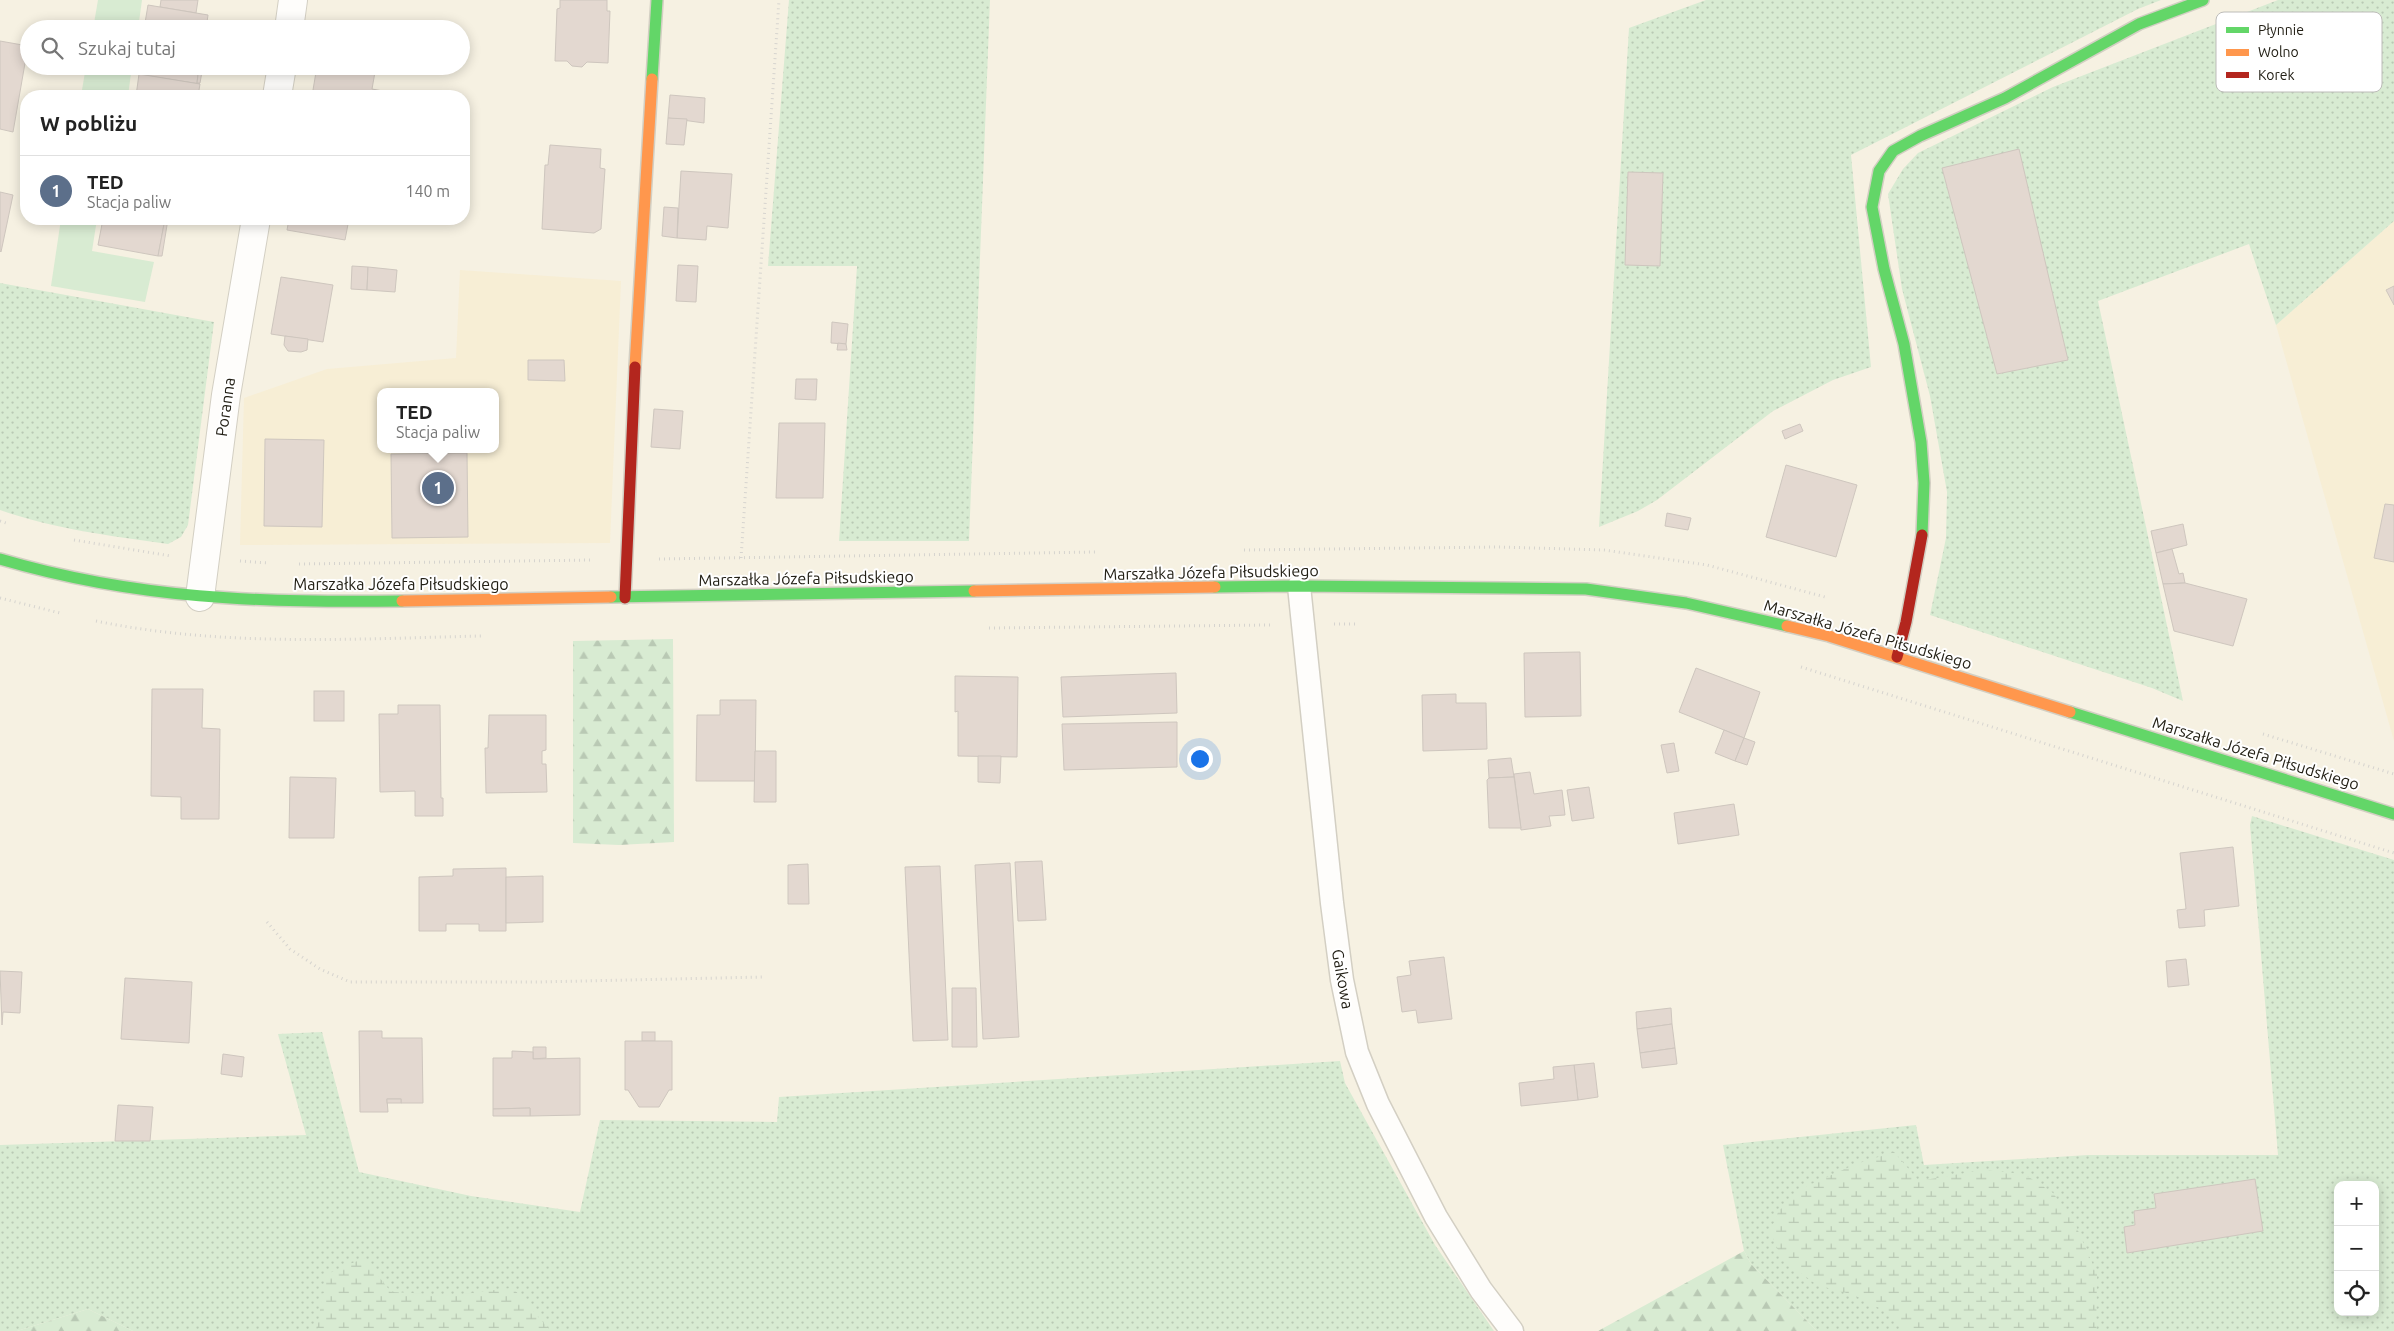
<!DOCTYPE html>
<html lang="pl">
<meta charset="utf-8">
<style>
:root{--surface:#fff;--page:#f6f6f6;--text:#222;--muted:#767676;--line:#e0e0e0;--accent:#111827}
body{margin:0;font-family:Ubuntu,sans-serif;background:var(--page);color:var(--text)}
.controls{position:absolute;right:15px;bottom:15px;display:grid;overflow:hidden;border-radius:10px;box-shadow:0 2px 12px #0003}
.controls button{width:45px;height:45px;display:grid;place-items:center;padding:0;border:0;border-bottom:1px solid var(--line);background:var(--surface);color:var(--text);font:25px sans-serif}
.you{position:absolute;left:1199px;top:758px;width:18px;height:18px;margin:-12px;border:4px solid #fff;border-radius:50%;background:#1a73e8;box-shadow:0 0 0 8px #1a73e833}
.badge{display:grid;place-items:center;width:32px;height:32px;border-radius:50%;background:var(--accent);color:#fff;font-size:16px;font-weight:700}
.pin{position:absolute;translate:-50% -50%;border:2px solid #fff;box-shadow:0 1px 5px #0006}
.popup{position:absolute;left:377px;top:388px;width:122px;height:65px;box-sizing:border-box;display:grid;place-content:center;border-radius:10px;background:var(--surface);filter:drop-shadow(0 1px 4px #0005);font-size:16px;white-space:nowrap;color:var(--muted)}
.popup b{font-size:19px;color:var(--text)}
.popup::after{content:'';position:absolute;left:50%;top:100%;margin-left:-10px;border:10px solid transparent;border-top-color:var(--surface)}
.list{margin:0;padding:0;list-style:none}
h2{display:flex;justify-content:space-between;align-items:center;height:65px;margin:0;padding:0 20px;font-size:21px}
h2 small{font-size:16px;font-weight:400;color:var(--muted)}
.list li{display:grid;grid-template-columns:32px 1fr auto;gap:15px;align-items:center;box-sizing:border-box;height:70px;padding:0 20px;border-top:1px solid var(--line)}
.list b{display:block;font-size:19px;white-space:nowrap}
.list p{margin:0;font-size:16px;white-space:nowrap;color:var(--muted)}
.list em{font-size:16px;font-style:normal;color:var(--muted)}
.icon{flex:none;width:28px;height:28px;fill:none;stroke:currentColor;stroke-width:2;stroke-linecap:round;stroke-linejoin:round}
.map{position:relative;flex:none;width:2394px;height:1331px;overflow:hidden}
.search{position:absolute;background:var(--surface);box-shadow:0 2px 12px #0003;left:20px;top:20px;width:450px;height:55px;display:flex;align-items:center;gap:12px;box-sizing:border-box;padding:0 18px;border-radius:28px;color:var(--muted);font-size:19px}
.panel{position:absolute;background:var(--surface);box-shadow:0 2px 12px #0003;left:20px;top:90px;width:450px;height:135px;border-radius:20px}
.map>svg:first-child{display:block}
</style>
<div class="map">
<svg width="2394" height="1331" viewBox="0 0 2394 1331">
<defs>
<pattern id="grass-dots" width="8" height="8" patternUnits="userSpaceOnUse" patternTransform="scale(1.25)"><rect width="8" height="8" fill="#d8ebd2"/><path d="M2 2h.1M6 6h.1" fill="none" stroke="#b9c9b4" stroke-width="1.8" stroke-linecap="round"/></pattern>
<pattern id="forest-firs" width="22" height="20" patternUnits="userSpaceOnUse" patternTransform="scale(1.25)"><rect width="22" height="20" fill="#d8ebd2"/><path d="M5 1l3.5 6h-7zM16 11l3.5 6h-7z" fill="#b9c9b4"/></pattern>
<pattern id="wetland-marsh" width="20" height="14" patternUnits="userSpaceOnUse" patternTransform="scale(1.25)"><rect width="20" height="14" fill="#d8ebd2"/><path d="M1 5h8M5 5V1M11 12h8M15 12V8" fill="none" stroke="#b9c9b4"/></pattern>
</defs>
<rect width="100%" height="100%" fill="#f6f1e2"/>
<g fill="#f7eed5" fill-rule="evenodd">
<path d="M2394 221V741L2276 325Z"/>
<path d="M460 270 621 281 610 543 240 545 244 398 327 369 456 358ZM380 392H496V449H380Z"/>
</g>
<g fill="url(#grass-dots)" fill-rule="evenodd">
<path d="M789 0H990L969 541H839L857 266H768Z"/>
<path d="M1706 0H2161L2138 9 1851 155 1871 367 1833 380 1773 411 1657 500 1638 511 1599 527 1629 28Z"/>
<path d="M2278 0H2394V221L2276 325 2249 244 2098 301 2183 701 2152 688 1930 615 1946 538 1947 492 1930 396 1902 289 1888 194 1903 169 1918 153 2053 87Z"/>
<path d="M0 283 214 322 188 525 181 537 168 544C112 536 54 529 0 510Z"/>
<path d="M2252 816 2394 860V1331H1817L1751 1264 1744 1251 1723 1145 1916 1125 1924 1165 2088 1155H2278L2250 825ZM2338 1185H2375V1312H2338Z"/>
<path d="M322 1032 359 1172 471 1196 580 1212 600 1120 777 1122 779 1097 1340 1061 1345 1083 1435 1245 1494 1331H133L88 1309 17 1331H0V1145L306 1135 278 1034Z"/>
</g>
<g fill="url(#forest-firs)">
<path d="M673 639 674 842 619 845 573 843V641Z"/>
<path d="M1744 1251 1751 1264 1817 1331H1598Z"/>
<path d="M88 1309 133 1331H17Z"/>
</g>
<g fill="url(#wetland-marsh)">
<path d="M1894 1152 1919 1181 1983 1170 2024 1174 2053 1193 2076 1226 2097 1274 2096 1331H1907L1883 1310 1854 1295 1817 1285 1782 1259 1770 1231 1779 1210 1807 1186 1856 1164Z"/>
<path d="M364 1258 391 1292 453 1295 513 1288 548 1328V1331H317L325 1275Z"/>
</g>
<g fill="#d8ebd2">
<path d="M98 0H142L138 29H93Z"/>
<path d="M86 66H132L128 96H81Z"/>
<path d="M61 219H97L92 251 154 262 145 302 51 286Z"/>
</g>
<g fill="#e3d8d0" stroke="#cec6be">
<path d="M161 0H198L196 13 160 7Z"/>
<path d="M560 0H607V11H610L608 63 587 62 582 67 572 66 567 61H555L557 9 560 8Z"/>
<path d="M148 5 208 15 206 29H144Z"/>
<path d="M0 41 28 46 13 132 0 129Z"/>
<path d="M138 66H199L197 83 200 84 136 74Z"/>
<path d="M199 66H203L200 83H197Z"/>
<path d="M317 66H341L375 72 372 89 383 91 382 96H312Z"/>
<path d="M139 74 200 84 198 96H136Z"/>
<path d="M670 95 705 98 704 123 668 118Z"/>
<path d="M668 118 687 119 684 145 666 144Z"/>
<path d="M550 145 601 149 600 168 605 169 601 229 594 233 542 229 545 165H548Z"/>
<path d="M464 148 467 149 466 174H464Z"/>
<path d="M2019 149 2068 360 1997 374 1942 168Z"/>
<path d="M681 171 732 174 728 228 707 226 706 240 677 238Z"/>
<path d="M1628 172 1663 173 1660 266 1625 265Z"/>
<path d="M0 192 13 195 1 252 0 251Z"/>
<path d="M664 207 678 208 677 238 662 236Z"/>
<path d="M103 219H165L158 256 98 245Z"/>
<path d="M165 219H168L162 256H158Z"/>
<path d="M289 219H349L345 240 287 230Z"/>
<path d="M678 265 698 266 696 302 676 301Z"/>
<path d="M352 266 368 267 367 290 351 289Z"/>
<path d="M368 267 397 270 395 292 367 290Z"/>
<path d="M281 277 333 285 323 342 271 334Z"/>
<path d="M2394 286V305L2386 290Z"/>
<path d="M832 322 848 324 846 344 831 343Z"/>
<path d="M285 336 308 339 307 350 301 352 288 351 284 345Z"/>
<path d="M838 343 846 344 847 350H837Z"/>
<path d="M528 360H564L565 381 528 380Z"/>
<path d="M796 379H817L816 400 795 399Z"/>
<path d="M654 409 683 411 680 449 651 447Z"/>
<path d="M779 423H825L823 498H776Z"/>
<path d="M1800 424 1803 431 1785 439 1782 431Z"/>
<path d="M265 439 324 440 322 527 264 526Z"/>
<path d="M467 453 468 537 392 538 391 454Z"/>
<path d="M1786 465 1857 485 1836 557 1766 537Z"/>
<path d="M2385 504 2394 505V562L2374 558Z"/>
<path d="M1667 513 1691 518 1688 530 1665 526Z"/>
<path d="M2183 524 2187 545 2156 553 2151 531Z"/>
<path d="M2172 549 2179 574 2183 573 2185 583 2163 584 2156 553Z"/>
<path d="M2185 583 2247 599 2233 646 2174 631 2163 584Z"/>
<path d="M1580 652 1581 716 1525 717 1524 653Z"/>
<path d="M1696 668 1760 692 1744 738 1679 712Z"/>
<path d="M1176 673 1177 713 1063 717 1061 677Z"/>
<path d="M955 676 1018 677 1017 757 958 756V711L955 712Z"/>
<path d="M152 689H203L202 728 220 729 219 819H181V797L151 796Z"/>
<rect x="314" y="691" width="30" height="30"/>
<path d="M1456 694V703H1486L1487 749 1423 751 1422 695Z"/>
<path d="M720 700H756L755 781H696L697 715H720Z"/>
<path d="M398 705H440L441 798H443V816H415V791L380 792 379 714H398Z"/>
<path d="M489 715H546V750L542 751V764H546L547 792 486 793 485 748H488Z"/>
<path d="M1177 722V767L1064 770 1062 724Z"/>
<path d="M1724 730 1744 738 1735 761 1715 753Z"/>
<path d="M1744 738 1755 742 1747 765 1735 761Z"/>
<path d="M1674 743 1679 771 1667 773 1661 745Z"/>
<path d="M755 751H776V802H754Z"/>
<path d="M978 756H1001L1000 783 978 782Z"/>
<path d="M1511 758 1514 777 1489 778 1488 760Z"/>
<path d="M1530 772 1534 794 1562 790 1565 815 1549 816 1551 826 1521 830 1514 774Z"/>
<path d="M290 777 336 778 334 838H289Z"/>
<path d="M1514 777 1521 828H1489L1487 780 1489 778Z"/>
<path d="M1589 787 1594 818 1572 821 1567 790Z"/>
<path d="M1734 804 1739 835 1678 844 1674 813Z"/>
<path d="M2233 847 2239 906 2204 910 2205 926 2179 928 2177 910 2186 909 2180 853Z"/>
<path d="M1042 861 1046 920 1018 921 1015 862Z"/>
<path d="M1010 863 1019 1037 983 1039 975 865Z"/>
<path d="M808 864 809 904H788V865Z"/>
<path d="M940 866 948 1040 913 1041 905 867Z"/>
<path d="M506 868V931H479V924H446V931H419V877L453 876V869Z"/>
<path d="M543 876V922L506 923V877Z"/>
<path d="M1444 957 1452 1019 1418 1023 1416 1010 1402 1012 1397 977 1411 975 1409 961Z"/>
<path d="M2186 959 2189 985 2168 987 2166 961Z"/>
<path d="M0 971 22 972 20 1013 3 1012 2 1025Z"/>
<path d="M125 978 192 982 189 1043 121 1039Z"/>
<path d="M952 988H976L977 1047H952Z"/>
<path d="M1671 1008 1672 1024 1637 1029 1636 1012Z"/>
<path d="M1672 1024 1675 1048 1640 1053 1637 1029Z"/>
<path d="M359 1031H382V1038H422L423 1103H401V1099H387L388 1112H360Z"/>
<rect x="642" y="1032" width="13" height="9"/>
<path d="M625 1041H672V1090H669L659 1107H639L628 1090H625Z"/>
<path d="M533 1047H546V1058L533 1059Z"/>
<path d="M1675 1048 1677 1064 1642 1068 1640 1053Z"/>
<path d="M512 1051 533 1052V1059L580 1058V1115L530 1116V1108L493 1109V1058H512Z"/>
<path d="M223 1054 244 1057 242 1077 221 1074Z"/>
<path d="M1594 1063 1598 1097 1578 1100 1574 1065Z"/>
<path d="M1574 1065 1578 1100 1521 1106 1519 1083 1554 1079 1553 1067Z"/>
<rect x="387" y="1099" width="14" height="4"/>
<path d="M118 1105 153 1107 150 1141H115Z"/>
<path d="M530 1108V1116H493V1109Z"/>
<path d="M2255 1179 2263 1231 2127 1253 2124 1227 2135 1225 2134 1211 2156 1208 2154 1194Z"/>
</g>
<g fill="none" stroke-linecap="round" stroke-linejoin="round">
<defs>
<path id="lane" d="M1299 586 1332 903 1342 980 1357 1052 1378 1104 1436 1217 1481 1290 1512 1331"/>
<g id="street">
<path d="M289 29 293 0"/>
<path d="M277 96 282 66"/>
<path d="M200 597 226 395 256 219"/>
</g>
<g id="fast">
<path d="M652 79 657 0"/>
<path d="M1922 535 1924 483 1921 442 1904 344 1884 269 1872 207 1879 171 1893 151 1920 136 2005 98 2139 24 2203 0"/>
<path d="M0 559C136 599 261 603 402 601"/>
<path d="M1215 587 1299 586 1586 589 1686 603 1787 626"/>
<path d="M611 597 974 591"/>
<path d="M2070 712 2394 814"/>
</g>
<g id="slow">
<path d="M635 367 652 79"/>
<path d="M974 591 1215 587"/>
<path d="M402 601 611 597"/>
<path d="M1787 626 1829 636 2070 712"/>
</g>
<g id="jam">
<path d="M625 598 635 367"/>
<path d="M1897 657 1906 622 1922 535"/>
</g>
</defs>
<use href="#lane" stroke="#d3cfc3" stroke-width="25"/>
<use href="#street" stroke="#d3cfc3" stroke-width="30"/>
<use href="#fast" stroke="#d3cfc3" stroke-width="14"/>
<use href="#slow" stroke="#d3cfc3" stroke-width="14"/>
<use href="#jam" stroke="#d3cfc3" stroke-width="14"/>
<g stroke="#d6d4cf" stroke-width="3" stroke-dasharray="1 4" stroke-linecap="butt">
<path d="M0 521 9 524"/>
<path d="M74 540 171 556"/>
<path d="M1244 550 1498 547 1604 550 1707 565 1825 597"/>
<path d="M741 558 779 0"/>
<path d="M659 559 1096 552"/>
<path d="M240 561 268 563"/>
<path d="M299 564 593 560"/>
<path d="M0 598 60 613"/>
<path d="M96 621C222 647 352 639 481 636"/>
<path d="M1334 624H1358"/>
<path d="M989 628 1270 625"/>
<path d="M1801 667 2394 853"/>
<path d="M2263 734 2394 774"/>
<path d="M267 922 290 949 320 969 350 982H538L763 977"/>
</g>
<use href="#lane" stroke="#fefdfb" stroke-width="22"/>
<use href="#street" stroke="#fefdfb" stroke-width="28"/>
<use href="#fast" stroke="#63d668" stroke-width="11"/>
<use href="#slow" stroke="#ff974d" stroke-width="11"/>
<use href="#jam" stroke="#b3261e" stroke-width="11"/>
</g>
<g text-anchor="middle" stroke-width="4" stroke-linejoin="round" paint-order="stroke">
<g font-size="16" fill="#232016" stroke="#fff">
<text transform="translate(225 407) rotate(-82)" y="6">Poranna</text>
<text transform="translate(1211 572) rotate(-1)" y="6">Marszałka Józefa Piłsudskiego</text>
<text transform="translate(806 578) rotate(-1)" y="6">Marszałka Józefa Piłsudskiego</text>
<text x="401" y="590">Marszałka Józefa Piłsudskiego</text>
<text transform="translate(1868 634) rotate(16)" y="6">Marszałka Józefa Piłsudskiego</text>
<text transform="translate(2256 753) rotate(17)" y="6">Marszałka Józefa Piłsudskiego</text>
<text transform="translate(1343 979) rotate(80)" y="6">Gaikowa</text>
</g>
</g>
<rect x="2216" y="12" width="166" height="80" rx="8" fill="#fff" stroke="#bdbcb9" stroke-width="1"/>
<rect x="2226" y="27" width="23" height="6" fill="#63d668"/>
<rect x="2226" y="49" width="23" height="7" fill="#ff974d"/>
<rect x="2226" y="72" width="23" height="6" fill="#b3261e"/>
<g font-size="14" fill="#232016">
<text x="2258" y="35">Płynnie</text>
<text x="2258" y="57">Wolno</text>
<text x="2258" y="80">Korek</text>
</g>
</svg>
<div class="controls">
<button>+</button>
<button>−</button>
<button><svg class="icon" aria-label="locate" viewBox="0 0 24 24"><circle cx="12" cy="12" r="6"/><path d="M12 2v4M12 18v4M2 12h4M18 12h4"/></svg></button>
</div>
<div class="you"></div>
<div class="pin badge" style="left:438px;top:488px;background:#5c6f8a">1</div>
<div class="popup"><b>TED</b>Stacja paliw</div>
<div class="search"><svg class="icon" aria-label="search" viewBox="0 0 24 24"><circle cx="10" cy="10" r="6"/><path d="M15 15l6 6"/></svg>Szukaj tutaj</div>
<section class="panel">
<h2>W pobliżu<small></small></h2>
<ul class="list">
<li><span class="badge" style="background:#5c6f8a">1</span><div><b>TED</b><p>Stacja paliw</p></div><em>140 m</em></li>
</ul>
</section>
</div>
